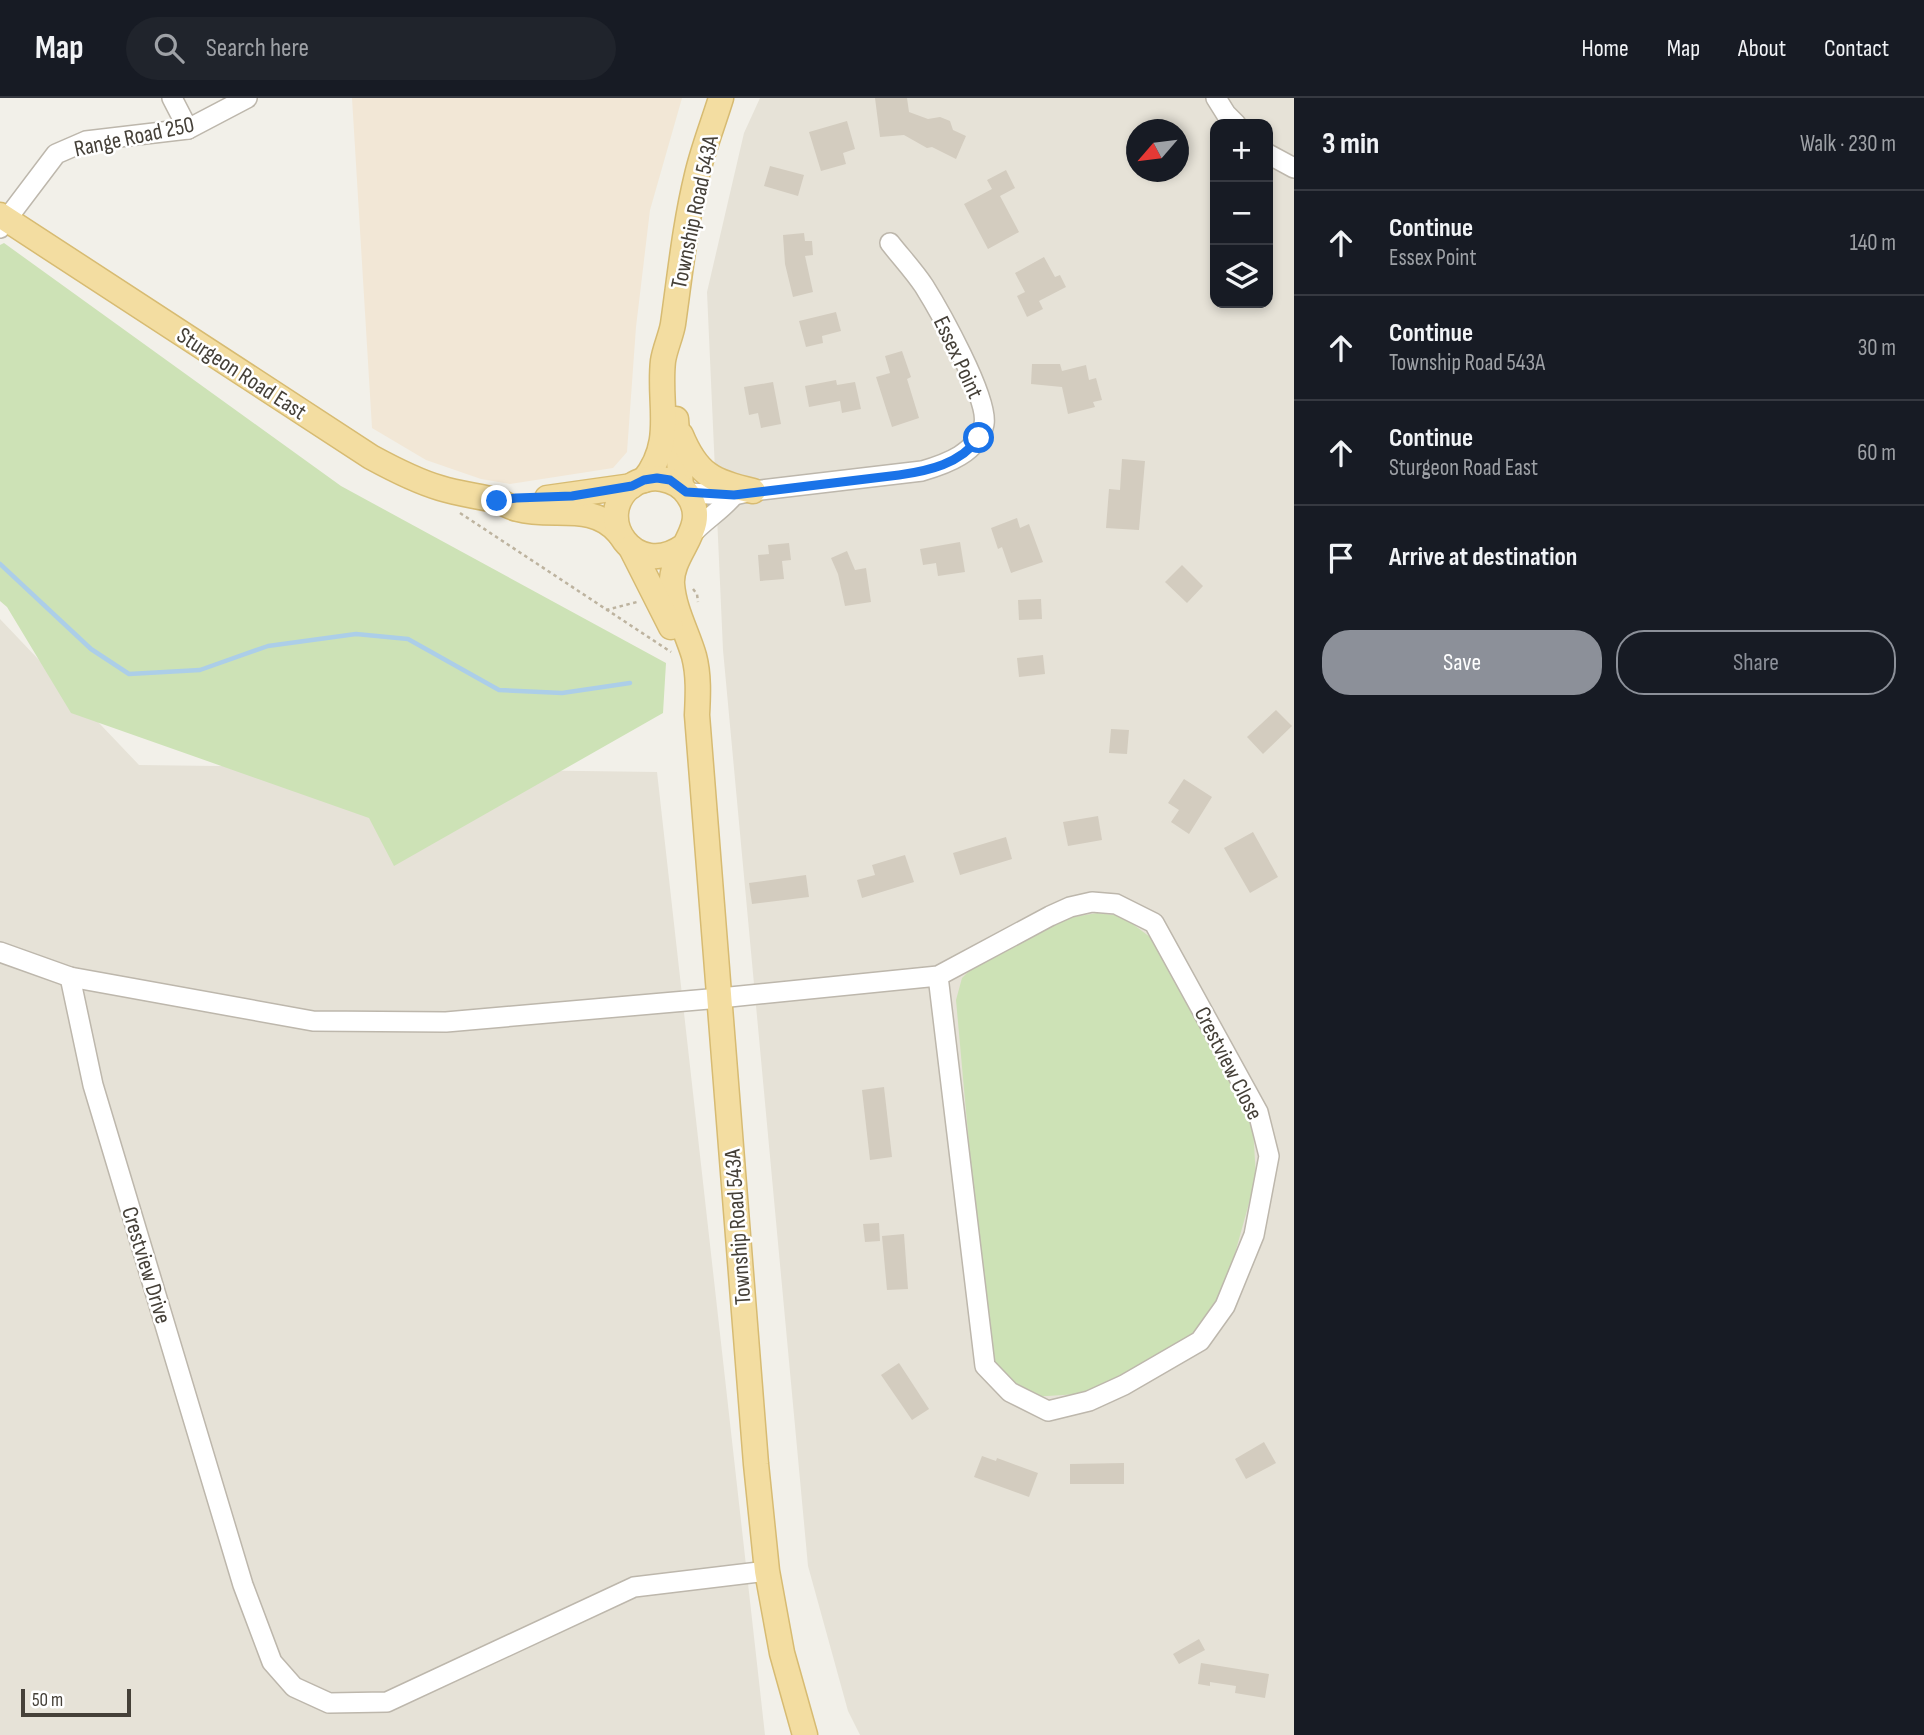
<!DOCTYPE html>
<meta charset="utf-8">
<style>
:root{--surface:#171b24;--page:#20242c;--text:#f1f3f6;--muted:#9ea1a6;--line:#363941;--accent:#8c9099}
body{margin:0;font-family:"Sofia Sans Condensed",sans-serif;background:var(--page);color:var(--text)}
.controls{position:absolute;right:21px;top:21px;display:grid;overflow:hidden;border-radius:14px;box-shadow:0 4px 10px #0003}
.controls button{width:63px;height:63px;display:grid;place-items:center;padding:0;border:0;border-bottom:2px solid var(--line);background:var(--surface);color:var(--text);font:35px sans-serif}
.compass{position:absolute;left:1126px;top:21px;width:63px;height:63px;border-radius:50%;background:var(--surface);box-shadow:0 4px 10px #0003;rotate:242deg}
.scale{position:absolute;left:21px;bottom:18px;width:110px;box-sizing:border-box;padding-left:7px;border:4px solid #454038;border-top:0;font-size:19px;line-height:24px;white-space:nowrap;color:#454038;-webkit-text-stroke:5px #fff;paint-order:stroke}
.stop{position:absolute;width:21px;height:21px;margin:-16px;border:5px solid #1a73e8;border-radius:50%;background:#fff}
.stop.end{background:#1a73e8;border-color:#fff;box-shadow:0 2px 7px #0008}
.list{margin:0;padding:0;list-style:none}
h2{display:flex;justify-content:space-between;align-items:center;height:91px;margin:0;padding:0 28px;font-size:30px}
h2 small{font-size:23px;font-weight:400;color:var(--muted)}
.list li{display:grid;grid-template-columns:46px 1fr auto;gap:21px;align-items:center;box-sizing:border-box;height:105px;padding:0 28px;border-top:2px solid var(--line)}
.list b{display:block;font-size:26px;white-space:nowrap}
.list p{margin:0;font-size:23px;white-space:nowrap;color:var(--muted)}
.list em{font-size:23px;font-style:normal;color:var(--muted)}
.actions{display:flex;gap:14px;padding:21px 28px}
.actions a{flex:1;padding:16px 0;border:2px solid var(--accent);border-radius:28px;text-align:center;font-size:24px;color:var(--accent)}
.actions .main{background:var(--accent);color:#fff}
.icon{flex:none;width:38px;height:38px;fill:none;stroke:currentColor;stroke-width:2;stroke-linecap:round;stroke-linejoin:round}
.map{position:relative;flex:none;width:1294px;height:1637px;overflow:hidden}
header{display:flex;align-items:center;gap:42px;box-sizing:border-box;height:98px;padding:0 35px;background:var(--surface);border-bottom:2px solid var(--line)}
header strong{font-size:33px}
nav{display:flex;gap:38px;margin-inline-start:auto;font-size:24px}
.search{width:490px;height:63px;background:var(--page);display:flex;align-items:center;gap:18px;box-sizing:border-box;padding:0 24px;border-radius:38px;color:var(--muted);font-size:26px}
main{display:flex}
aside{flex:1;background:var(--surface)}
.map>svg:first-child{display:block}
</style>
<header>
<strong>Map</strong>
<div class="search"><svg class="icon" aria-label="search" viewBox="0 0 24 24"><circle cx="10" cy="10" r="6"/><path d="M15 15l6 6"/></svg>Search here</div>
<nav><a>Home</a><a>Map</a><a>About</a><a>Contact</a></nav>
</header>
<main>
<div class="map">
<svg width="1294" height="1637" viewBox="0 0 1294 1637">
<rect width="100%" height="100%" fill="#f2f0e9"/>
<g fill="#e6e2d7" fill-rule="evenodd">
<path d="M760 0H1294V1637H860L848 1613 808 1468 723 552 707 194 744 35ZM1215 26H1268V205H1215ZM1136 32H1178V74H1136Z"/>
<path d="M0 521 139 667 657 674 765 1637H0Z"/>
</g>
<path fill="#f2e7d6" d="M352 0H682L650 112 636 229 627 354 613 370 510 386 481 381 426 362 372 330Z"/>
<g fill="#cde2b6">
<path d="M4 145 341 388 666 565 663 615 394 768 369 720 71 615 7 509 0 503V147Z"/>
<path d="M1097 815 1122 818 1150 839 1165 858 1253 1029 1256 1080 1224 1195 1192 1238 1155 1263 1079 1296 1031 1299 1009 1287 994 1265 987 1247 956 902 962 880 981 861 1068 820Z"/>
</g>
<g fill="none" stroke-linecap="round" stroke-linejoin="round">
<path stroke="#accee8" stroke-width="4.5" d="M0 466 91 551 129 576 200 572 268 548 356 536 408 541 499 592 562 595 630 585"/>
</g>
<g fill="#d3ccbf">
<path d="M875 0H907L909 14 928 21 940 19 950 23 953 32 966 38 956 61 932 49 927 50 904 37 880 39Z"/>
<path d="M847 23 855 51 843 55 846 66 821 73 809 34Z"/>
<path d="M770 68 804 77 798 98 764 88Z"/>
<path d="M1006 72 1015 90 1000 98 1019 134 988 151 964 106 992 91 987 82Z"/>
<path d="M804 135 805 143H812L813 157 805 158 813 194 793 199 785 166 783 137Z"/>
<path d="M1044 159 1055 179 1060 177 1066 189 1039 203 1043 211 1027 219 1017 198 1025 194 1015 175Z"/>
<path d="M836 214 841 233 822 238 823 245 806 249 799 223Z"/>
<path d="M902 253 911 279 907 281 919 320 892 329 876 279 890 275 885 258Z"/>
<path d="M1032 266H1060L1062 273 1086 267 1089 282 1096 280 1102 302 1093 304 1095 309 1068 316 1062 289 1031 286Z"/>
<path d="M836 282 837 287 855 284 861 311 842 315 840 303 809 309 805 288Z"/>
<path d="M773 284 781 326 761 330 758 315 749 317 744 289Z"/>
<path d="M1122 361 1145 363 1139 432 1106 430 1109 391 1120 392Z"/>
<path d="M1017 420 1020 430 1029 426 1043 464 1011 475 1002 449 998 451 991 430Z"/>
<path d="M960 444 965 474 938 478 936 465 923 467 920 451Z"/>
<path d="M789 445 791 462 782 463 784 481 760 483 758 457 769 456 768 447Z"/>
<path d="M847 453 855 472 866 470 871 504 845 508 838 476 831 460Z"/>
<path d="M1182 467 1203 488 1187 505 1165 484Z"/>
<path d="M1041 501 1042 521 1019 522 1018 502Z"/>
<path d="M1043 557 1045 576 1019 579 1017 560Z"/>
<path d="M1276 612 1292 628 1263 656 1247 639Z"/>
<path d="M1111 631 1129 632 1127 656 1109 655Z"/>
<path d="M1184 681 1212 699 1189 736 1171 724 1179 712 1168 705Z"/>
<path d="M1098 718 1102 742 1068 748 1063 724Z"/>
<path d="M1253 734 1278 779 1250 795 1224 750Z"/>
<path d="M1006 739 1012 761 960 777 953 755Z"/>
<path d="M905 757 914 784 862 800 857 782 875 777 872 767Z"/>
<path d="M806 777 809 799 752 806 749 785Z"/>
<path d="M884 989 892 1059 870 1062 862 992Z"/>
<path d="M879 1125 880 1143 865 1144 863 1126Z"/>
<path d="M904 1136 908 1191 887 1192 882 1138Z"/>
<path d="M899 1265 929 1311 912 1322 881 1277Z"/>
<path d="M1264 1344 1276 1365 1246 1381 1235 1361Z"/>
<path d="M982 1358 996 1363 997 1360 1038 1375 1029 1399 974 1379Z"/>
<path d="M1124 1365V1386H1070V1366Z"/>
<path d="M1199 1541 1205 1552 1179 1566 1173 1556Z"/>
<path d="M1201 1565 1269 1576 1265 1600 1235 1595 1236 1588 1210 1584V1588L1198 1586Z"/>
</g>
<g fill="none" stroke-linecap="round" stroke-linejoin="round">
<defs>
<g id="minor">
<path d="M172 0 188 31"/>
<path d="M1216 0 1226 16 1236 26"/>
<path d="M1268 56 1294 70"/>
<path d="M0 130 56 56 86 43 188 31 247 0"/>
<path d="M686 395 734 397 753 393 922 373C946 366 978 355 984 326 989 301 939 212 924 188 914 173 901 159 890 145"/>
<path d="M691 437C704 422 721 413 734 397"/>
<path d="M0 854 70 879 313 923 446 924 720 900 938 878 1050 818 1070 809 1092 804 1116 806 1154 825 1258 1014 1269 1058 1254 1137 1225 1208 1200 1243 1124 1287 1089 1303 1048 1313 1010 1294 985 1268 938 878"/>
<path d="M70 879 93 987 243 1487 272 1564 294 1589 329 1605 387 1604 634 1489 767 1473"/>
</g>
<g id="major">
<path d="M0 117 371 359C393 371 416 383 440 390 459 396 479 398 498 403 504 405 511 410 518 411 552 421 592 403 619 435"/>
<path d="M676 321 681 389"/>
<path d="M681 337C697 376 713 384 753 393"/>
<path d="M644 382C675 343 658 307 663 263 665 250 671 238 673 226 680 177 685 126 697 77 703 51 713 26 721 0"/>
<path d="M547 400 632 388"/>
<path d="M684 448C635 483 592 419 631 388 639 382 652 379 662 381 673 383 682 388 688 397 711 429 670 454 672 486 674 512 687 534 694 558 699 577 698 597 697 617L756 1366 767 1473 782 1555 805 1637"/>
<path d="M631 450 671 529"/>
</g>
</defs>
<use href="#minor" stroke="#bdb7ac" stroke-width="22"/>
<use href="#major" stroke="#d7bb72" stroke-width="27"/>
<g stroke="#bdb39f" stroke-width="2.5" stroke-dasharray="3.5 3.5" stroke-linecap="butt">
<path d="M460 415 671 554"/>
<path d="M693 491 697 496 698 504"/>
<path d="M606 512 637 504"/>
</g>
<use href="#minor" stroke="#fff" stroke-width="19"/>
<use href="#major" stroke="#f3dda1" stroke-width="24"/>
</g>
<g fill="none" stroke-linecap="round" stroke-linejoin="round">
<path stroke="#1a73e8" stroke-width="9" d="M497 403 516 400 572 398 632 388 644 382 657 380 670 382 686 394 734 397 899 377C928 373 960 366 979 340"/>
</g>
<g text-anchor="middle" stroke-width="5" stroke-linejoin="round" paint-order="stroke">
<g font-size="23" fill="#454038" stroke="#fff">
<text transform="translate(134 38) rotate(-12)" y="8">Range Road 250</text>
<text transform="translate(694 114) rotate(-78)" y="8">Township Road 543A</text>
<text transform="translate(959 259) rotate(65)" y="8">Essex Point</text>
<text transform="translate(242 275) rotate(33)" y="8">Sturgeon Road East</text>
<text transform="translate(1229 965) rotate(63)" y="8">Crestview Close</text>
<text transform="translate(737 1129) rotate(-94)" y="8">Township Road 543A</text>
<text transform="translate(147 1167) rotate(73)" y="8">Crestview Drive</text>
</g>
</g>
</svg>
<div class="controls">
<button>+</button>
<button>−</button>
<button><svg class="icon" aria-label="layers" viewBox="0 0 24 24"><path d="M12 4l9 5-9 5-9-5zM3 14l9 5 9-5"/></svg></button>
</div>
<svg class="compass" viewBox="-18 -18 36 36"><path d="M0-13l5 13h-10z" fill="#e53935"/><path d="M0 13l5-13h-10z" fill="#9ea1a6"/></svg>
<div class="scale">50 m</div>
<div class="stop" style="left:979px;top:340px"></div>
<div class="stop end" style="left:497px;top:403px"></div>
</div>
<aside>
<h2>3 min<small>Walk · 230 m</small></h2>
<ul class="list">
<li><svg class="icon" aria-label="ahead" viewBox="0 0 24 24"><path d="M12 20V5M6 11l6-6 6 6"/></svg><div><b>Continue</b><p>Essex Point</p></div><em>140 m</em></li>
<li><svg class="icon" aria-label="ahead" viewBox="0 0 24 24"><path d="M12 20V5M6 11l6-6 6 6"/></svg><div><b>Continue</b><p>Township Road 543A</p></div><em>30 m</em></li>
<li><svg class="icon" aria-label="ahead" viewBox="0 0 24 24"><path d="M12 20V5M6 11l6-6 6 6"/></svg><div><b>Continue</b><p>Sturgeon Road East</p></div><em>60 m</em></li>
<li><svg class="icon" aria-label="arrive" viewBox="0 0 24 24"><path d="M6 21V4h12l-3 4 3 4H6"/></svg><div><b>Arrive at destination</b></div></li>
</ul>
<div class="actions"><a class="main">Save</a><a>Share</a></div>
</aside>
</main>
